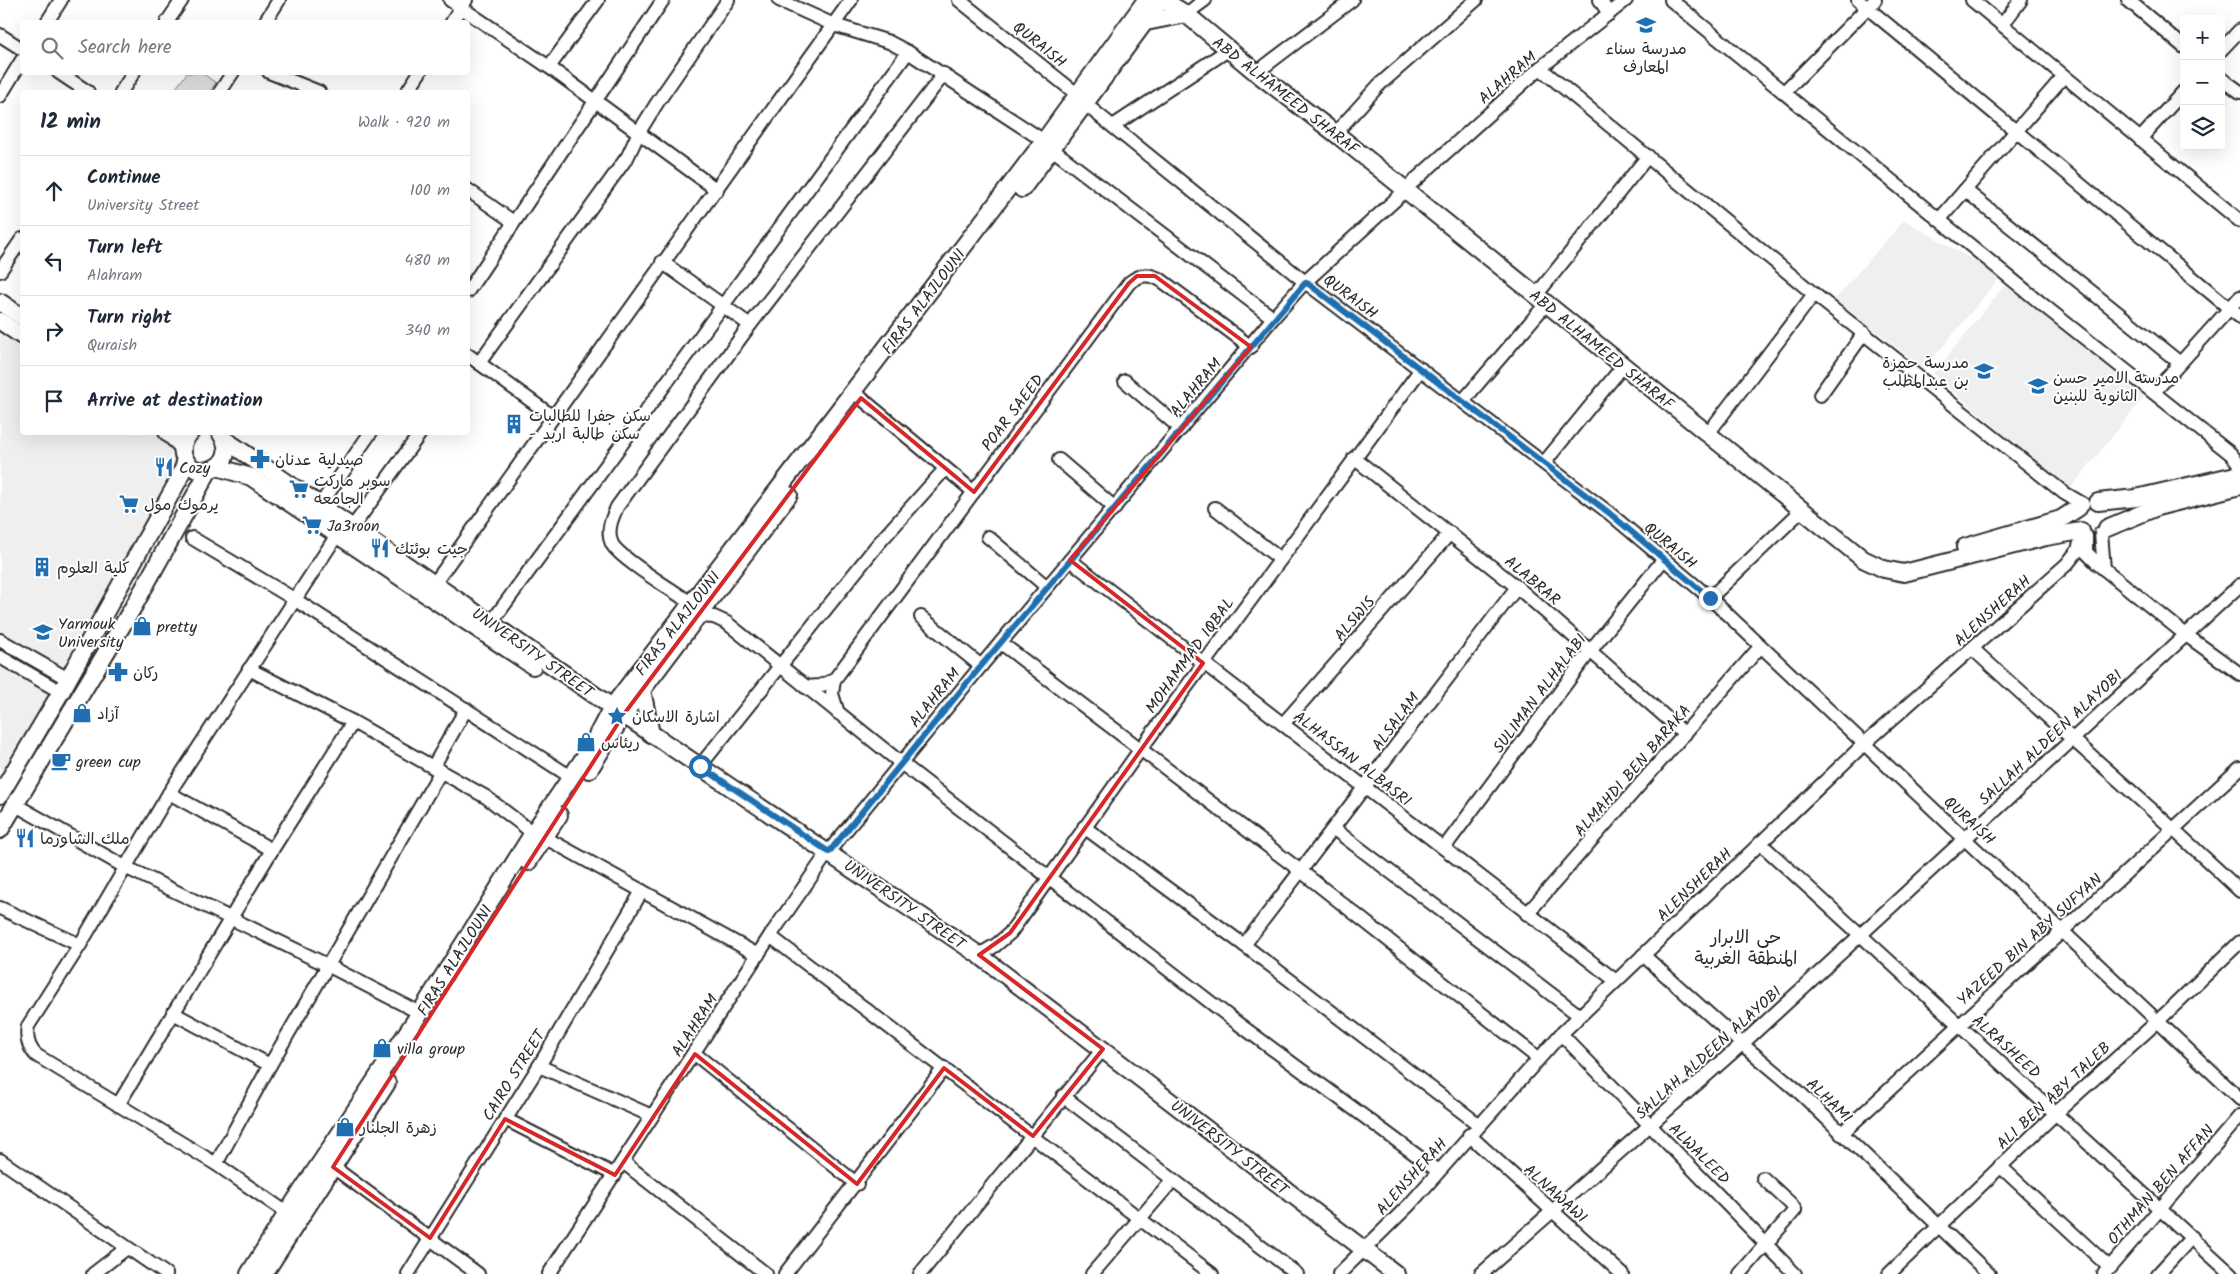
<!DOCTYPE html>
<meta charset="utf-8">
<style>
:root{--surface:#fff;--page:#f6f6f7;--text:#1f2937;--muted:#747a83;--line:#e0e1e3}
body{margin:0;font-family:Kalam,"Playpen Sans Arabic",sans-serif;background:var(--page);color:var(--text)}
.controls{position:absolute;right:15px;top:15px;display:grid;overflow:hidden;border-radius:5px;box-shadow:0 5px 20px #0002}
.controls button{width:45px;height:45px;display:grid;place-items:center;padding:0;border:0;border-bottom:1px solid var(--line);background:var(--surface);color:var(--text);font:25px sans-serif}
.stop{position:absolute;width:15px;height:15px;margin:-11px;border:4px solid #1f6fb2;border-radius:50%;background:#fff}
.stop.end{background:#1f6fb2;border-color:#fff;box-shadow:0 1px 5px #0008}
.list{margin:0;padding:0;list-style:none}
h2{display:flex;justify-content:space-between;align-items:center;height:65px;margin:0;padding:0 20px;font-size:21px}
h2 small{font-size:16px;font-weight:400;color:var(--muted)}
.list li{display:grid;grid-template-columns:32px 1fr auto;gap:15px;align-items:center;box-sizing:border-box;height:70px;padding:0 20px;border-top:1px solid var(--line)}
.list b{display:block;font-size:19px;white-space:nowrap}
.list p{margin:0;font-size:16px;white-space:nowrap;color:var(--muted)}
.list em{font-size:16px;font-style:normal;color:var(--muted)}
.icon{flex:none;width:28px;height:28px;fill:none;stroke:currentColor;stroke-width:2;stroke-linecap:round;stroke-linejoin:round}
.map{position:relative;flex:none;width:2240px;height:1274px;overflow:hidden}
.search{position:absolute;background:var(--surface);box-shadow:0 5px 20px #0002;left:20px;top:20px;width:450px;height:55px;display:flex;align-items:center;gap:12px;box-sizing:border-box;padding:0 18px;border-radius:5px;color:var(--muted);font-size:19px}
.panel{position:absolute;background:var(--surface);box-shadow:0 5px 20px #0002;left:20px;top:90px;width:450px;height:345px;border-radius:5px}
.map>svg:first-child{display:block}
</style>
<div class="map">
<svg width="2240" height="1274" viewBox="0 0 2240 1274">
<rect width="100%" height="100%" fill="#fff"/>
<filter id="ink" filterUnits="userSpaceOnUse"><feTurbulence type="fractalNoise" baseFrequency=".02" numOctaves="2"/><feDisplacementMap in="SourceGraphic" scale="10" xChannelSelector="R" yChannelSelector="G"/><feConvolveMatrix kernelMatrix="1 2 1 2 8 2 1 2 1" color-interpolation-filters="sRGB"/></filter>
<g filter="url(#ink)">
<g fill="#efefef">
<path d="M1904 220 2001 276 1924 369 1835 299Z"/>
<path d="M2005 285 2144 397 2069 490 1933 374Z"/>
<path d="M0 334 22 349V432L153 433 175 448 181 462 0 780Z"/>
</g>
<path fill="#e0e0e0" stroke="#868686" d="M187 73H202L216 83 209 92H173Z"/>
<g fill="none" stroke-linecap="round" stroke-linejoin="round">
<defs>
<g id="minor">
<path d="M450 0 549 67 717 190"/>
<path d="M779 0 834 25 889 42 908 52 1044 141"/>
<path d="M959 0 1078 95"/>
<path d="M1600 0 1609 14"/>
<path d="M1671 0 2048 309 2231 454 2240 465"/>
<path d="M1858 0 2240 317"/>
<path d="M1972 0 2240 221"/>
<path d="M2128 0 2184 47"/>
<path d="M1194 8 1205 0"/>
<path d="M47 22 61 0"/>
<path d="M167 22 182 0"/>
<path d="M265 22 279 0"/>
<path d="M452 22 466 0"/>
<path d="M2002 25 2021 0"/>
<path d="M0 35 22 49"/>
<path d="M2221 50 2240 30"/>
<path d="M549 67 598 0"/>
<path d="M1540 68 1814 294 2064 493 2083 504"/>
<path d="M58 72 88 92"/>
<path d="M269 72 319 92"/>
<path d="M1258 74 1265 66 1352 0"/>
<path d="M2221 78 2240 92"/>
<path d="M1785 91 1875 0"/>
<path d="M121 92 134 72"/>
<path d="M220 92 233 72"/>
<path d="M407 92 420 72"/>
<path d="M0 96 22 60"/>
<path d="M1085 104 1305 282 1608 512 1710 598 2240 1099"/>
<path d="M1113 126 1228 50"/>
<path d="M1341 127 1379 85 1476 0"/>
<path d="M2140 139 2184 91"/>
<path d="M1052 149 1273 318"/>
<path d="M1413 182 1540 68 1626 0"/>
<path d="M468 190 512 221"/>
<path d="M1965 190 2180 363"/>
<path d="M1939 220 2063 77"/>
<path d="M662 262 750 325"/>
<path d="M0 271 22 239"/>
<path d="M1542 288 1648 156"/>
<path d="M468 291 663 0"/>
<path d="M468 355 552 416"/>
<path d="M479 363 628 156 639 132 657 103 728 0"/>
<path d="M1125 381 1181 429"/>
<path d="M2154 392 2240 297"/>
<path d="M1820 395 1864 333"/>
<path d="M861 398 974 492"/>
<path d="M1463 401 1546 304"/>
<path d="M1713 427 1814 294"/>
<path d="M1354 458 1517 587 1685 734"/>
<path d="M1059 460 1115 508"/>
<path d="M1544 463 1623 366"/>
<path d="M320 505 371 432"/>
<path d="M1215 508 1280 559"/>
<path d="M352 528 421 432"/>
<path d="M2101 533 2104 569"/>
<path d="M2086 536V552L2098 564 2186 635 2240 674"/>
<path d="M988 537 1047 587"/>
<path d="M192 538 294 599 571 777"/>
<path d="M1070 560 1616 981"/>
<path d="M434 584 851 0"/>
<path d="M1710 598 1801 511"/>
<path d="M692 604C676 592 620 559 612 544 606 531 612 518 617 507L750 325 944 74"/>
<path d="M699 616 714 617 727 623 901 763 1236 1022 1438 1171"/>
<path d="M921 617 981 666"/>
<path d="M491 623 908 52"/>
<path d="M0 640 68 679"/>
<path d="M1001 643 1302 872 1538 1058"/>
<path d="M1973 649C2061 731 2153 808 2240 891"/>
<path d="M0 657 61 692"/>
<path d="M249 669 353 722 486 797 533 833"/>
<path d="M834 680 832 694 838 713"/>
<path d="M805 687 820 686 834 680 1129 283C1140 274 1149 273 1161 280L1251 347"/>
<path d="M1283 724 1450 533"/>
<path d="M700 766 878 544 945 469"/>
<path d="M433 767 466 709"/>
<path d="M169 793 272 850"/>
<path d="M14 804 125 867 327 965 420 1013"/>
<path d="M1084 827 1244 945 1478 1124"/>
<path d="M1334 829 1580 1016"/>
<path d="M544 837 758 955"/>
<path d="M1760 843 2231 1274"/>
<path d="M1444 848 1591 650 1663 560"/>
<path d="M0 908 80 945"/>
<path d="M1527 914 1760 647"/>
<path d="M770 936 1212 1274"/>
<path d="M1244 945 1517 587"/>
<path d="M979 955 996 945 1010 933 1140 750 1421 369"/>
<path d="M1643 955 1742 1044 1798 1091 1989 1274"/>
<path d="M173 1013 270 1065"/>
<path d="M1561 1034 1795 1274"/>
<path d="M695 1054 857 1184"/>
<path d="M539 1066 652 1116"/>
<path d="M1063 1096 1297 1274"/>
<path d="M118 1105 272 850 353 722"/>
<path d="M505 1119 615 1175"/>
<path d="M1841 1134 2240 768"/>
<path d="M1469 1135 1622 1274"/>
<path d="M0 1160 166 1274"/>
<path d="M623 1162 766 1274"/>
<path d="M216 1164 270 1065 441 771"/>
<path d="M2000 1166 2109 1267"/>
<path d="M333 1167 478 1274"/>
<path d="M287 1213 216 1164 36 1055C28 1047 26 1036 28 1026L80 945 169 793 337 535"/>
<path d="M93 1274 127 1248"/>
<path d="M408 1274 539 1066 642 891"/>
<path d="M549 1274 770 936 829 851 981 666 1273 318 1305 282 1406 190"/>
<path d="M785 1274 944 1068"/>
<path d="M920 1274 1103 1049"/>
<path d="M1092 1274 1173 1180"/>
<path d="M1339 1274 1410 1204 1561 1034 1864 744 2067 564 2078 550 2083 533"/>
<path d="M1481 1274 1742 1044 2240 585"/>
<path d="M1740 1274 1795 1210 1791 1204 1763 1178"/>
<path d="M1889 1274 2056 1113 2158 1021 2240 942"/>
<path d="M2104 1274 2240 1116"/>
<path d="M2158 1274 2192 1237"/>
</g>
<g id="major">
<path d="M1163 0 1186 14 1258 74 1340 137 1863 559 1884 569 1904 573 2046 537 2081 531"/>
<path d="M1146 22 1186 14"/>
<path d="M1022 189 1161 0"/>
<path d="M0 302 22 317"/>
<path d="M0 321 22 336"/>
<path d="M167 432 183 447"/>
<path d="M191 432C185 438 181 446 183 454 191 486 243 467 221 434"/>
<path d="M224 439 612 707 979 955 1396 1274"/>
<path d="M217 467 251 477 533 666"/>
<path d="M2098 502 2136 498 2240 474"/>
<path d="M2107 528 2157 507 2240 486"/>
<path d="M1965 547 2061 519 2078 508"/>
<path d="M642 690 651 734"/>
<path d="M589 770 624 714 789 495"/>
<path d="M0 795 61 692 178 481 186 461"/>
<path d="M0 830 135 604 209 470"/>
<path d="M528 862 559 815"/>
<path d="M249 1274 287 1213 420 1013 533 833 590 749 612 707 1044 141 1146 0"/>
<path d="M264 1274 387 1083"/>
</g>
</defs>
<use href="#minor" stroke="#2b2b2b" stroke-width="16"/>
<use href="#major" stroke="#2b2b2b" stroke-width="20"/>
<use href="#minor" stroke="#fff" stroke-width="12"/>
<use href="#major" stroke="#fff" stroke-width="16"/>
</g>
</g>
<g fill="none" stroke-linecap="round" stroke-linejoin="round" filter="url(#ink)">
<path stroke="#1f6fb2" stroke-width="6" d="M700 766 829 852 981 666 1306 282 1608 512 1710 598"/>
</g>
<path fill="none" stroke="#d62828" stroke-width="4" stroke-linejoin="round" d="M1137 276H1155L1251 347 1070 560 1203 663 1010 933 979 955 1103 1049 1033 1136 944 1068 857 1184 695 1054 615 1175 505 1119 430 1238 333 1167 624 714 861 398 974 492 1129 283Z"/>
<defs>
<symbol id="school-bare" viewBox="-9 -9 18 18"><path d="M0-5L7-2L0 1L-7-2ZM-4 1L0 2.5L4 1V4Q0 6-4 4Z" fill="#1f6fb2" stroke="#fff" stroke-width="2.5" paint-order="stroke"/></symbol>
<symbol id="building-bare" viewBox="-9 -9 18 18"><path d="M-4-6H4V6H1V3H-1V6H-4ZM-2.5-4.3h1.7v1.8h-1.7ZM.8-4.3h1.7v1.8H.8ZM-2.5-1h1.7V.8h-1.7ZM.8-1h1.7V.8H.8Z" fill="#1f6fb2" stroke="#fff" stroke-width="2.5" paint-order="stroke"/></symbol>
<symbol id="pharmacy-bare" viewBox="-9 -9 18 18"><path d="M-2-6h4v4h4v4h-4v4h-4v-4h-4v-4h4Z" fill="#1f6fb2" stroke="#fff" stroke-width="2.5" paint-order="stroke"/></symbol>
<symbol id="restaurant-bare" viewBox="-9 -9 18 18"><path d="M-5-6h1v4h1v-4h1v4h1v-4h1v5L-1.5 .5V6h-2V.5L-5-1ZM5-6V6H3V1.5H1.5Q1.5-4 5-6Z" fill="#1f6fb2" stroke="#fff" stroke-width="2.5" paint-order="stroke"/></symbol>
<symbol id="supermarket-bare" viewBox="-9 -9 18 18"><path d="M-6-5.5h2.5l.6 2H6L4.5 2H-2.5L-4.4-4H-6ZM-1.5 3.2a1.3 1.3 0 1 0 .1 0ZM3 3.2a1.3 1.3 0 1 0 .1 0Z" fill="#1f6fb2" stroke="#fff" stroke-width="2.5" paint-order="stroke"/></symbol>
<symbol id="shop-bare" viewBox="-9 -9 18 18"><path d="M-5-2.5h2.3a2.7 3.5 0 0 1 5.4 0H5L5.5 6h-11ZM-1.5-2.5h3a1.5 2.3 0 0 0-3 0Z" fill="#1f6fb2" stroke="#fff" stroke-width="2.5" paint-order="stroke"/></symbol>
<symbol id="university-bare" viewBox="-9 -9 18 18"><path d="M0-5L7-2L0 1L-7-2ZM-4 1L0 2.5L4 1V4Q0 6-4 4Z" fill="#1f6fb2" stroke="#fff" stroke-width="2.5" paint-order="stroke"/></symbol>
<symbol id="sight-bare" viewBox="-9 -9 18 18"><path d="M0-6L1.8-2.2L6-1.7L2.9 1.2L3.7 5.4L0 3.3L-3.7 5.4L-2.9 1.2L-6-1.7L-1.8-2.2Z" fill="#1f6fb2" stroke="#fff" stroke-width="2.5" paint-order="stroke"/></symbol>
<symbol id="cafe-bare" viewBox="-9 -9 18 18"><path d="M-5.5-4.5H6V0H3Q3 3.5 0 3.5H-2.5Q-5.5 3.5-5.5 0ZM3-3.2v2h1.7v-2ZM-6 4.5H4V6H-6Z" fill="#1f6fb2" stroke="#fff" stroke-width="2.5" paint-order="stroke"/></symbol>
</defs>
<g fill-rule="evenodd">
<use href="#school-bare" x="1632" y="11" width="28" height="28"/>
<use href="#school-bare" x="1970" y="357" width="28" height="28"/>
<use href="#school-bare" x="2024" y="372" width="28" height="28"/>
<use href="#building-bare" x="500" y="410" width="28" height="28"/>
<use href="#pharmacy-bare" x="246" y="445" width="28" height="28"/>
<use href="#restaurant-bare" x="150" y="453" width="28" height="28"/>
<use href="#supermarket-bare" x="285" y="475" width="28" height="28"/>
<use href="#supermarket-bare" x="115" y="490" width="28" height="28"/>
<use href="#supermarket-bare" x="298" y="511" width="28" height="28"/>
<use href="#restaurant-bare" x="366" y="534" width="28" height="28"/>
<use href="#building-bare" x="28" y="553" width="28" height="28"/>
<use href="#shop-bare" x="128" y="612" width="28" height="28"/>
<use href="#university-bare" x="29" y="618" width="28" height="28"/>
<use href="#pharmacy-bare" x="104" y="658" width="28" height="28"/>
<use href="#shop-bare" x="68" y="699" width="28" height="28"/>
<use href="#sight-bare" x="603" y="702" width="28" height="28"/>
<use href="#shop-bare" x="572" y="728" width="28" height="28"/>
<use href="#cafe-bare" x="47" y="747" width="28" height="28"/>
<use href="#restaurant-bare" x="11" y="824" width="28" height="28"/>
<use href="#shop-bare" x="368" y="1034" width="28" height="28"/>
<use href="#shop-bare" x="331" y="1113" width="28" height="28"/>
</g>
<g text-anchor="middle" stroke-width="4" stroke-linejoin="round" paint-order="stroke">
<g font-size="16" fill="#2b2b2b" stroke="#fff">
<text transform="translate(1040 44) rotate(39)" y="6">QURAISH</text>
<text transform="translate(1507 77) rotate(-41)" y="6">ALAHRAM</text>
<text transform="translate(1286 95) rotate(38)" y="6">ABD ALHAMEED SHARAF</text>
<text transform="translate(1351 296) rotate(37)" y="6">QURAISH</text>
<text transform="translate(923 301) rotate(-53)" y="6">FIRAS ALAJLOUNI</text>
<text transform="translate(1602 349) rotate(39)" y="6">ABD ALHAMEED SHARAF</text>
<text transform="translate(1195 387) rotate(-50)" y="6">ALAHRAM</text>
<text transform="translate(1012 412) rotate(-53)" y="6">POAR SAEED</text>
<text transform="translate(1671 545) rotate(40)" y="6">QURAISH</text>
<text transform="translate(1533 580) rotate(40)" y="6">ALABRAR</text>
<text transform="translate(1992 610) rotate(-42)" y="6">ALENSHERAH</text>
<text transform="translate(1354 618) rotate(-49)" y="6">ALSWIS</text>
<text transform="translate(677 623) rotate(-52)" y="6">FIRAS ALAJLOUNI</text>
<text transform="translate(533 652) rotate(35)" y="6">UNIVERSITY STREET</text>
<text transform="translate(1189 655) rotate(-54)" y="6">MOHAMMAD IQBAL</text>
<text transform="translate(1539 693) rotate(-53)" y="6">SULIMAN ALHALABI</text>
<text transform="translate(934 697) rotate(-51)" y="6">ALAHRAM</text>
<text transform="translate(1395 721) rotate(-53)" y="6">ALSALAM</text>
<text transform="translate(2050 737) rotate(-43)" y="6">SALLAH ALDEEN ALAYOBI</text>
<text transform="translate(1353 758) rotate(38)" y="6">ALHASSAN ALBASRI</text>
<text transform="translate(1632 770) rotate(-49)" y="6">ALMAHDI BEN BARAKA</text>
<text transform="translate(1970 820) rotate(43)" y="6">QURAISH</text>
<text transform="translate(1694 884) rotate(-44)" y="6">ALENSHERAH</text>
<text transform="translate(905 904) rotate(35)" y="6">UNIVERSITY STREET</text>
<text transform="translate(2029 939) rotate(-42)" y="6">YAZEED BIN ABY SUFYAN</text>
<text transform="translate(454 960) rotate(-58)" y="6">FIRAS ALAJLOUNI</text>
<text transform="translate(694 1025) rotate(-57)" y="6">ALAHRAM</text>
<text transform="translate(2007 1046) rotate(42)" y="6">ALRASHEED</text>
<text transform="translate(1708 1052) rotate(-42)" y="6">SALLAH ALDEEN ALAYOBI</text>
<text transform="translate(513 1075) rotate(-58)" y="6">CAIRO STREET</text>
<text transform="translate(2053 1095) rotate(-43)" y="6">ALI BEN ABY TALEB</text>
<text transform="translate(1830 1100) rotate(44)" y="6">ALHAMI</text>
<text transform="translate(1230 1147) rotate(38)" y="6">UNIVERSITY STREET</text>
<text transform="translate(1700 1153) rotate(45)" y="6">ALWALEED</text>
<text transform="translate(1411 1176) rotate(-48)" y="6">ALENSHERAH</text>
<text transform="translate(2160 1184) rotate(-49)" y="6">OTHMAN BEN AFFAN</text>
<text transform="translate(1556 1193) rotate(42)" y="6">ALNAWAWI</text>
</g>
<g font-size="16" fill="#2b2b2b" stroke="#fff" text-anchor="start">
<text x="1646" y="54" text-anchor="middle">مدرسة سناء<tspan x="1646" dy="18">المعارف</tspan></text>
<text x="1969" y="368" text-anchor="end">مدرسة حمزة<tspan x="1969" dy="18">بن عبدالمطلب</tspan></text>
<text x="2053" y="383">مدرسة الامير حسن<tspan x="2053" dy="18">الثانوية للبنين</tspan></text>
<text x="529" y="421">سكن جفرا للطالبات<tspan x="529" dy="18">- سكن طالبة اربد</tspan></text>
<text x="275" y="465">صيدلية عدنان</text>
<text x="179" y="473">Cozy</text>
<text x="314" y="486">سوبر ماركت<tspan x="314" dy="18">الجامعه</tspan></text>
<text x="144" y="510">يرموك مول</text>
<text x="327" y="531">Ja3roon</text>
<text x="395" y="554">جيت بوئتك</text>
<text x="57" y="573">كلية العلوم</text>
<text x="58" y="629">Yarmouk<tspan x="58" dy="18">University</tspan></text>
<text x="157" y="632">pretty</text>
<text x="133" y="678">ركان</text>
<text x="97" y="719">آزاد</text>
<text x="632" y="722">اشارة الاسكان</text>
<text x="601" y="748">ريئاس</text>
<text x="76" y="767">green cup</text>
<text x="40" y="844">ملك الشاورما</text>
<text x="397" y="1054">villa group</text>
<text x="360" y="1133">زهرة الجلنار</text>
</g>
<g font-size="18" fill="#2b2b2b" stroke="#fff">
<text x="1746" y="943">حي الابرار<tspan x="1746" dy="21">المنطقة الغربية</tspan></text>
</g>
</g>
</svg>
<div class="controls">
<button>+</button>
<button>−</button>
<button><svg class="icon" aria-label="layers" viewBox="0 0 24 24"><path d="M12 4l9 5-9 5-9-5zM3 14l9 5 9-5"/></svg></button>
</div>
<div class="stop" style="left:700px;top:766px"></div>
<div class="stop end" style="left:1710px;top:598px"></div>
<div class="search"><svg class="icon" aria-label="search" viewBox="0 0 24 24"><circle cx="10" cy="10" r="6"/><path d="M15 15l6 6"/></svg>Search here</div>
<section class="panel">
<h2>12 min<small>Walk · 920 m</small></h2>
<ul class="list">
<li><svg class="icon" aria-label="ahead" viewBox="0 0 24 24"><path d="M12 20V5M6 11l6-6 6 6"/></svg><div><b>Continue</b><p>University Street</p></div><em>100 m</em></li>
<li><svg class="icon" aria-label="left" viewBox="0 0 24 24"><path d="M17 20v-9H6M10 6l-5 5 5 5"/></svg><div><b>Turn left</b><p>Alahram</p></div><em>480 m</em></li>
<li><svg class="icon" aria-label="right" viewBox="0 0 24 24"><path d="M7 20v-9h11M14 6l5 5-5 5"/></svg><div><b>Turn right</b><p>Quraish</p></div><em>340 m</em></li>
<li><svg class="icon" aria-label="arrive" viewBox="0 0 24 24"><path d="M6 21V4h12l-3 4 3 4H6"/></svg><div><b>Arrive at destination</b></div></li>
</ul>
</section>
</div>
